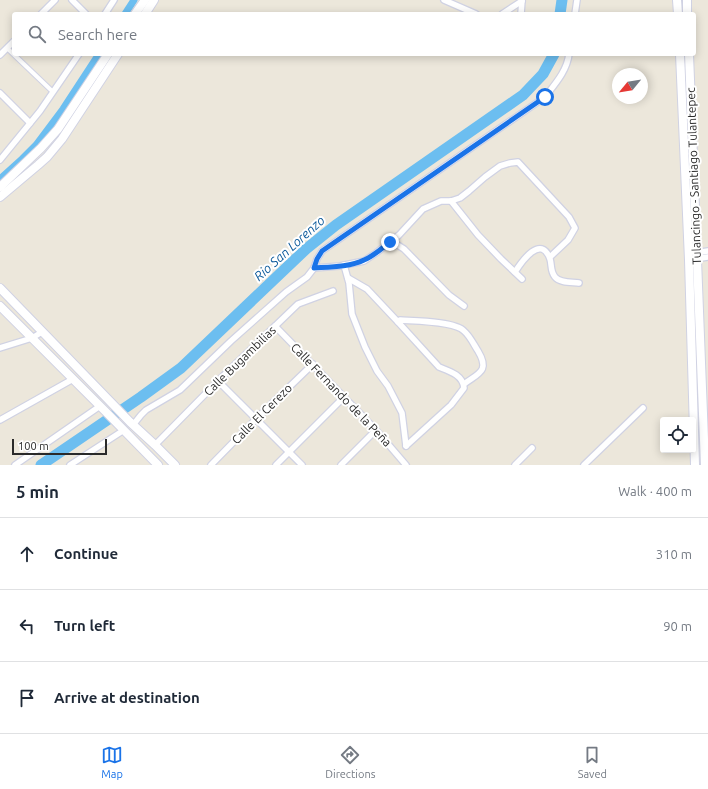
<!DOCTYPE html>
<meta charset="utf-8">
<style>
:root{--surface:#fff;--page:#f6f6f7;--text:#1f2937;--muted:#747a83;--line:#e0e1e3;--accent:#1a73e8}
body{margin:0;font-family:Ubuntu,sans-serif;background:var(--page);color:var(--text)}
.controls{position:absolute;right:12px;bottom:12px;display:grid;overflow:hidden;border-radius:4px;box-shadow:0 2px 10px #0003}
.controls button{width:36px;height:36px;display:grid;place-items:center;padding:0;border:0;border-bottom:1px solid var(--line);background:var(--surface);color:var(--text);font:20px sans-serif}
.compass{position:absolute;left:612px;top:68px;width:36px;height:36px;border-radius:50%;background:var(--surface);box-shadow:0 2px 10px #0003;rotate:240deg}
.scale{position:absolute;left:12px;bottom:10px;width:95px;box-sizing:border-box;padding-left:4px;border:2px solid #2a2a2a;border-top:0;font-size:11px;line-height:14px;white-space:nowrap;color:#2a2a2a;-webkit-text-stroke:3px #fff;paint-order:stroke}
.stop{position:absolute;width:12px;height:12px;margin:-9px;border:3px solid #1a73e8;border-radius:50%;background:#fff}
.stop.end{background:#1a73e8;border-color:#fff;box-shadow:0 1px 4px #0008}
.list{margin:0;padding:0;list-style:none}
h2{display:flex;justify-content:space-between;align-items:center;height:52px;margin:0;padding:0 16px;font-size:17px}
h2 small{font-size:13px;font-weight:400;color:var(--muted)}
.list li{display:grid;grid-template-columns:26px 1fr auto;gap:12px;align-items:center;box-sizing:border-box;height:72px;padding:0 16px;border-top:1px solid var(--line)}
.list b{display:block;font-size:15px;white-space:nowrap}
.list em{font-size:13px;font-style:normal;color:var(--muted)}
.icon{flex:none;width:22px;height:22px;fill:none;stroke:currentColor;stroke-width:2;stroke-linecap:round;stroke-linejoin:round}
.map{position:relative;flex:none;width:708px;height:465px;overflow:hidden}
.search{position:absolute;background:var(--surface);box-shadow:0 2px 10px #0003;left:12px;right:12px;top:12px;height:44px;display:flex;align-items:center;gap:10px;box-sizing:border-box;padding:0 14px;border-radius:4px;color:var(--muted);font-size:15px}
.sheet{height:268px;background:var(--surface)}
nav{display:flex;justify-content:space-around;align-items:center;box-sizing:border-box;height:56px;border-top:1px solid var(--line);background:var(--surface);font-size:11px;color:var(--muted)}
nav a{display:grid;justify-items:center;gap:2px}
nav .on{color:var(--accent)}
.map>svg:first-child{display:block}
</style>
<div class="map">
<svg width="708" height="465" viewBox="0 0 708 465">
<rect width="100%" height="100%" fill="#ece7db"/>
<g fill="none" stroke-linecap="round" stroke-linejoin="round">
<g stroke="#6cbef0" stroke-width="7">
<path d="M125 14 134 0"/>
<path d="M0 179 22 159 36 145 63 109 99 54"/>
</g>
<g stroke="#6cbef0" stroke-width="11">
<path d="M560 14 562 0"/>
<path d="M41 465 141 397 181 368 306 249 336 225 523 95 543 74 554 54"/>
</g>
<defs>
<path id="pedestrian" d="M7 48 53 92"/>
<g id="minor">
<path d="M72 0 86 14"/>
<path d="M444 0 476 14"/>
<path d="M41 14 55 0"/>
<path d="M105 14 114 0"/>
<path d="M502 14 522 1"/>
<path d="M521 14 522 0"/>
<path d="M575 14 577 0"/>
<path d="M0 55 14 41"/>
<path d="M0 93 30 123"/>
<path d="M0 160 40 111 79 54"/>
<path d="M451 201 478 235 501 259 522 279"/>
<path d="M390 242 396 244 404 249 449 295 464 306"/>
<path d="M695 253 708 251"/>
<path d="M695 259 708 257"/>
<path d="M344 265 349 283 352 314 365 347 377 371 388 386 402 413 406 446"/>
<path d="M314 268 340 266 364 261 376 253 399 235 423 209 441 201H451L460 198 469 191 485 177 500 166 510 163 518 162 569 217 575 228 568 240 550 257"/>
<path d="M515 272C522 261 541 234 550 259 552 265 550 271 555 277 560 283 571 282 579 283"/>
<path d="M348 278 367 289 398 322 439 367C449 371 463 375 464 388L451 405 406 446"/>
<path d="M398 322 400 320C414 321 455 321 464 331 470 336 474 345 478 351 490 371 479 373 464 384"/>
<path d="M275 326 376 430 406 465"/>
<path d="M0 348 32 338 42 332"/>
<path d="M218 381 302 465"/>
<path d="M0 420 73 379"/>
<path d="M133 425 141 415 146 410 180 390 231 341 286 292 307 277 314 268 317 259 322 251 545 97C555 84 567 71 569 54"/>
<path d="M155 445 218 381 298 304 333 291"/>
<path d="M15 465 100 406"/>
<path d="M70 465 124 430"/>
<path d="M211 465 256 419 313 364"/>
<path d="M276 465 344 397"/>
<path d="M341 465 376 430"/>
<path d="M515 465 532 448"/>
<path d="M584 465 643 408"/>
</g>
<g id="secondary">
<path d="M677 0 678 14"/>
<path d="M687 0V14"/>
<path d="M135 14 145 0"/>
<path d="M145 14 154 0"/>
<path d="M680 54 689 260 695 465"/>
<path d="M689 54 705 465"/>
<path d="M0 187 41 148 58 129 108 54"/>
<path d="M0 197 38 165 47 157 62 139 118 54"/>
<path d="M0 288 130 422 155 445 175 465"/>
<path d="M0 306 105 411 158 465"/>
</g>
</defs>
<use href="#pedestrian" stroke="#d0d2e3" stroke-width="6"/>
<use href="#minor" stroke="#d0d2e3" stroke-width="8"/>
<use href="#secondary" stroke="#d0d2e3" stroke-width="10"/>
<use href="#pedestrian" stroke="#fff" stroke-width="4"/>
<use href="#minor" stroke="#fff" stroke-width="5.5"/>
<use href="#secondary" stroke="#fff" stroke-width="8"/>
</g>
<g fill="none" stroke-linecap="round" stroke-linejoin="round">
<path stroke="#1a73e8" stroke-width="5" d="M390 242C382 248 374 256 364 260 350 267 330 267 314 268L317 259 322 251 545 97"/>
</g>
<g text-anchor="middle" stroke-width="4" stroke-linejoin="round" paint-order="stroke">
<g font-size="12" fill="#2a2a2a" stroke="#fff">
<text transform="translate(694 176) rotate(-92)" y="4">Tulancingo - Santiago Tulantepec</text>
<text transform="translate(240 361) rotate(-44)" y="4">Calle Bugambilias</text>
<text transform="translate(341 395) rotate(46)" y="4">Calle Fernando de la Peña</text>
<text transform="translate(262 414) rotate(-45)" y="4">Calle El Cerezo</text>
</g>
<g font-size="13" font-style="italic" fill="#0c5a9b" stroke="#fff">
<text transform="translate(289 248) rotate(-42)" y="5">Rio San Lorenzo</text>
</g>
</g>
</svg>
<div class="controls">
<button><svg class="icon" aria-label="locate" viewBox="0 0 24 24"><circle cx="12" cy="12" r="6"/><path d="M12 2v4M12 18v4M2 12h4M18 12h4"/></svg></button>
</div>
<svg class="compass" viewBox="-18 -18 36 36"><path d="M0-13l5 13h-10z" fill="#e53935"/><path d="M0 13l5-13h-10z" fill="#747a83"/></svg>
<div class="scale">100 m</div>
<div class="stop" style="left:545px;top:97px"></div>
<div class="stop end" style="left:390px;top:242px"></div>
<div class="search"><svg class="icon" aria-label="search" viewBox="0 0 24 24"><circle cx="10" cy="10" r="6"/><path d="M15 15l6 6"/></svg>Search here</div>
</div>
<section class="sheet">
<h2>5 min<small>Walk · 400 m</small></h2>
<ul class="list">
<li><svg class="icon" aria-label="ahead" viewBox="0 0 24 24"><path d="M12 20V5M6 11l6-6 6 6"/></svg><div><b>Continue</b></div><em>310 m</em></li>
<li><svg class="icon" aria-label="left" viewBox="0 0 24 24"><path d="M17 20v-9H6M10 6l-5 5 5 5"/></svg><div><b>Turn left</b></div><em>90 m</em></li>
<li><svg class="icon" aria-label="arrive" viewBox="0 0 24 24"><path d="M6 21V4h12l-3 4 3 4H6"/></svg><div><b>Arrive at destination</b></div></li>
</ul>
</section>
<nav>
<a class="on"><svg class="icon" aria-label="map" viewBox="0 0 24 24"><path d="M3 6l6-2 6 2 6-2v14l-6 2-6-2-6 2zM9 4v14M15 6v14"/></svg>Map</a>
<a><svg class="icon" aria-label="directions" viewBox="0 0 24 24"><path d="M12 3l9 9-9 9-9-9zM9 14v-3h6M13 9l2 2-2 2"/></svg>Directions</a>
<a><svg class="icon" aria-label="saved" viewBox="0 0 24 24"><path d="M7 4h10v16l-5-4-5 4z"/></svg>Saved</a>
</nav>
